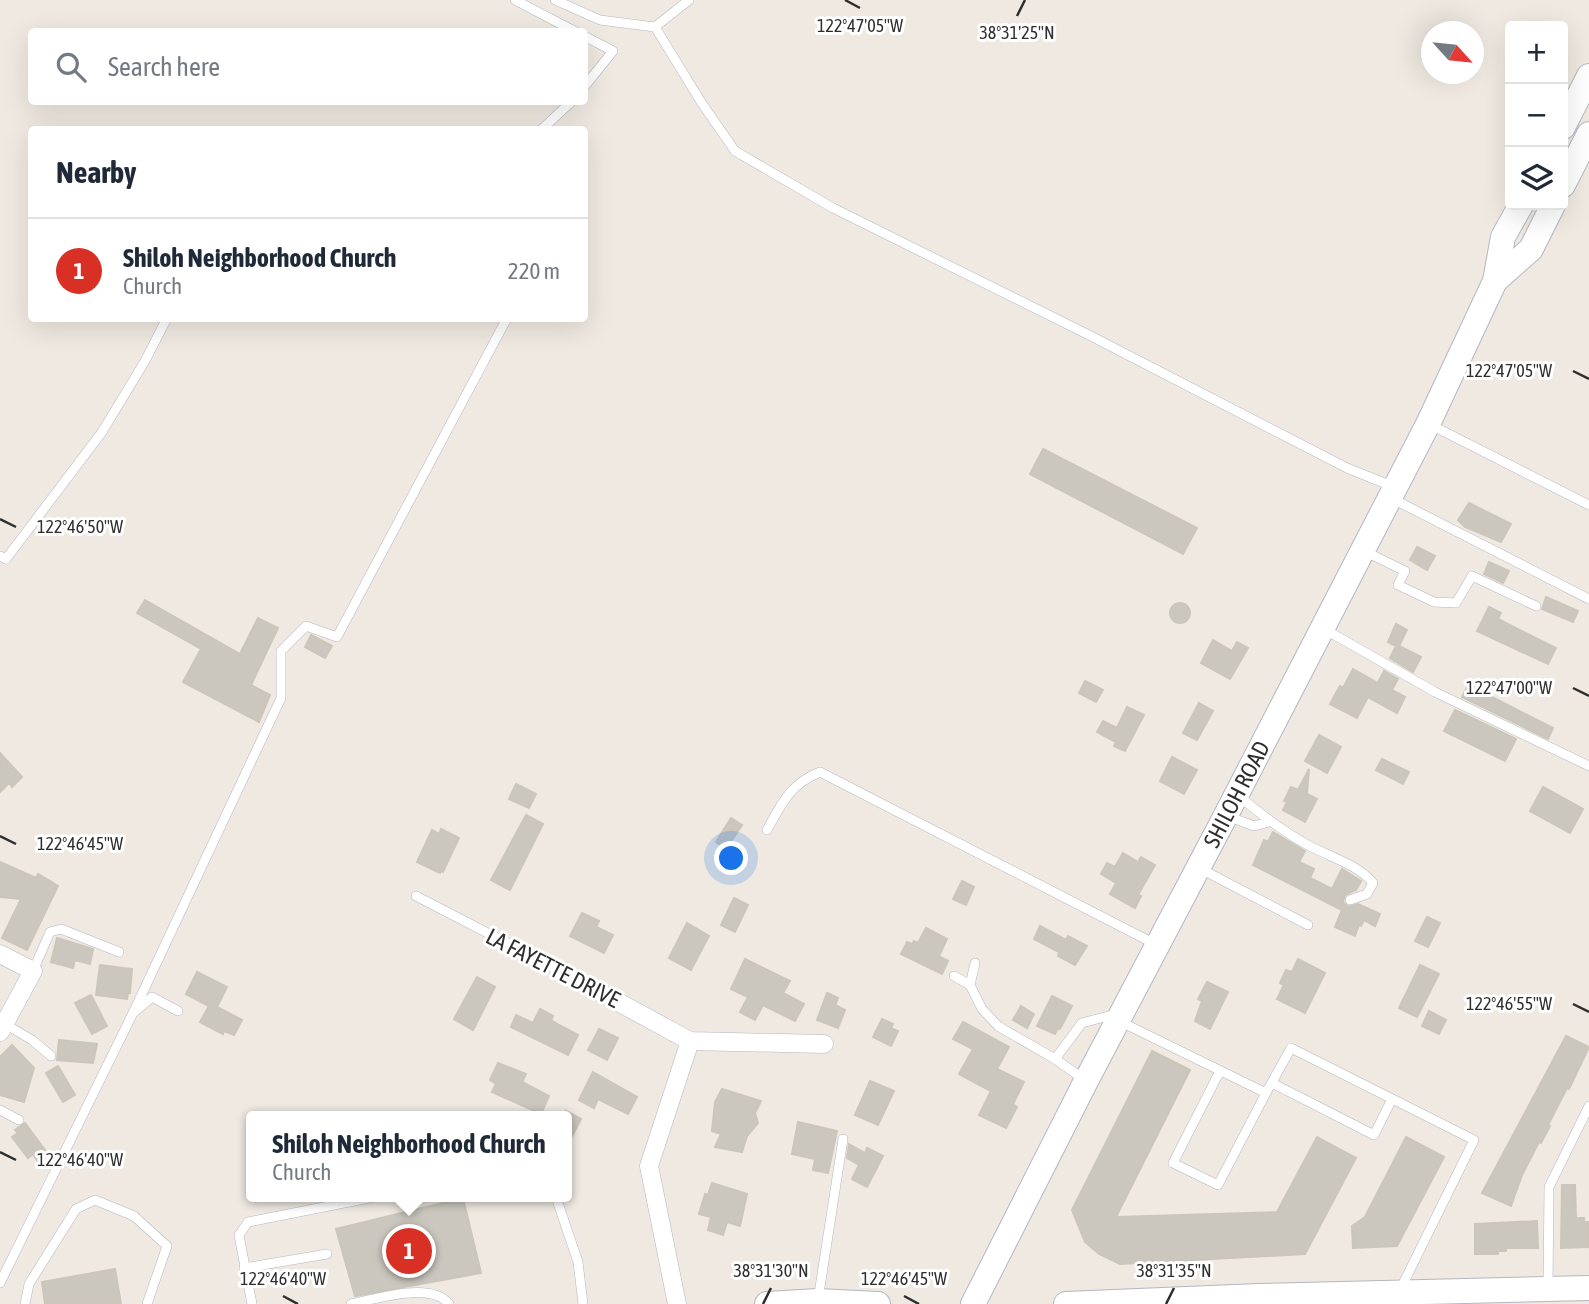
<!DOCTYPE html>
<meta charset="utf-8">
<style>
:root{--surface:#fff;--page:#f2f2f3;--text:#1f2937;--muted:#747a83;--line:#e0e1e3;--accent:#d93025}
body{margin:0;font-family:"Asap Condensed",sans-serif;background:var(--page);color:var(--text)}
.controls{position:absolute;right:21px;top:21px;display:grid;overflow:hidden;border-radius:7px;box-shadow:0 7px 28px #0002}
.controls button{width:63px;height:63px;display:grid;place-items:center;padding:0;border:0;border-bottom:2px solid var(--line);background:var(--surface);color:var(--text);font:35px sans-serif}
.compass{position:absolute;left:1421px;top:21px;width:63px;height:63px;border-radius:50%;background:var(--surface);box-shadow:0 7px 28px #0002;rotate:117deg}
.you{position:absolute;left:732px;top:859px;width:24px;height:24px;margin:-18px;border:5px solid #fff;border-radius:50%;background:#1a73e8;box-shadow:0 0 0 10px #1a73e833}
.badge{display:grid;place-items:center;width:46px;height:46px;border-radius:50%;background:var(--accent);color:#fff;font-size:23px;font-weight:700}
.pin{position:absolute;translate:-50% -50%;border:4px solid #fff;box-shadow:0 2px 7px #0006}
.popup{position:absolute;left:246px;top:1111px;width:326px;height:91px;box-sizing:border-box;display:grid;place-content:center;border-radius:7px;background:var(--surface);filter:drop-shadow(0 2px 5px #0005);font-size:23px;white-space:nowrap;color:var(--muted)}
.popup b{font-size:26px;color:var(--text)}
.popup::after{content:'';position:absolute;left:50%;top:100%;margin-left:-14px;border:14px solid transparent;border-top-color:var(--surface)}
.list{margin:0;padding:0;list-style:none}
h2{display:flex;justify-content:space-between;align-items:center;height:91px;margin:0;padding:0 28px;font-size:30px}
h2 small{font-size:23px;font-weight:400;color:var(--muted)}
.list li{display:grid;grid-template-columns:46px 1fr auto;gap:21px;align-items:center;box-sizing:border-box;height:105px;padding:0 28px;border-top:2px solid var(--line)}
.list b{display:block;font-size:26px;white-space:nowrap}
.list p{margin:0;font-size:23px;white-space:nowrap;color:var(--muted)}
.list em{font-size:23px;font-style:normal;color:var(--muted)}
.icon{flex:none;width:38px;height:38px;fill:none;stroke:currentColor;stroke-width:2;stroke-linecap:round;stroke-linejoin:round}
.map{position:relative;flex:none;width:1589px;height:1304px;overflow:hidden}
.search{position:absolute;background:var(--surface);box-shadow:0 7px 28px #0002;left:28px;top:28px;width:560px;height:77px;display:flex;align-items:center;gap:18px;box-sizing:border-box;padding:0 24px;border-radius:7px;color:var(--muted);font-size:26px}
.panel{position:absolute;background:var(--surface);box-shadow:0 7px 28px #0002;left:28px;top:126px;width:560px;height:196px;border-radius:7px}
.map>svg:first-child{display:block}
</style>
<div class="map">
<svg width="1589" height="1304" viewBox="0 0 1589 1304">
<rect width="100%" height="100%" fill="#efe9e1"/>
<g fill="#cbc7bf" stroke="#cbc5ba" stroke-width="2">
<path d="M1043 449 1197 528 1183 554 1030 474Z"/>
<path d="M1469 503 1511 524 1501 542 1465 527 1458 520Z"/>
<path d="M1417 547 1435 556 1427 570 1410 560Z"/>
<path d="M1489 562 1509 571 1503 583 1484 574Z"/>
<path d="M1546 597 1578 611 1573 622 1542 609Z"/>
<path d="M145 600 240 654 258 618 278 628 251 685 270 695 259 722 183 682 201 649 137 613Z"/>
<circle cx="1180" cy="613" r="10"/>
<path d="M1489 607 1501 613 1498 619 1556 648 1548 664 1477 631Z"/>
<path d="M1396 624 1407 630 1399 646 1421 657 1413 672 1390 658 1396 646 1388 642Z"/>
<path d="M311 635 332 646 325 658 305 647Z"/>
<path d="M1213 640 1232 651 1237 642 1248 648 1230 679 1201 663Z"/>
<path d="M1353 669 1378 683 1384 671 1398 679 1392 690 1405 697 1397 713 1368 697 1357 718 1330 704 1340 686 1343 688Z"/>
<path d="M1085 681 1103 690 1096 702 1079 693Z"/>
<path d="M1468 685 1553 728 1548 739 1462 697Z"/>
<path d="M1199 703 1213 711 1197 740 1183 733Z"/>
<path d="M1127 707 1144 715 1125 751 1114 746 1116 742 1097 732 1103 721 1117 728Z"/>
<path d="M1455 710 1516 739 1505 761 1444 731Z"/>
<path d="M1319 735 1341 747 1327 773 1305 761Z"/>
<path d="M0 753 22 777 12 787 9 783 0 792Z"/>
<path d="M1172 757 1197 770 1184 794 1160 781Z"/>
<path d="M1382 759 1409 772 1403 784 1376 770Z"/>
<path d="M1309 769 1307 794 1317 799 1305 822 1283 810 1287 802 1284 801 1291 787 1298 790Z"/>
<path d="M516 784 536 794 529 808 509 799Z"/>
<path d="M1543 787 1583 809 1570 833 1530 811Z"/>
<path d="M526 815 543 824 510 890 491 880Z"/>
<path d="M731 818 742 825 726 849 716 842Z"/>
<path d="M441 829 459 838 443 872 441 871 440 873 417 862 432 830 439 834Z"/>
<path d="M1273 832 1305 851 1299 862 1314 869 1310 878 1332 889 1342 869 1361 881 1356 890 1345 895 1343 902 1348 907 1358 904 1380 914 1375 926 1364 920 1361 926 1359 925 1355 936 1335 927 1342 910 1253 865 1264 840 1268 842Z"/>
<path d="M1123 853 1138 862 1141 857 1155 865 1138 895 1141 896 1135 908 1110 894 1116 883 1101 874 1107 863 1115 867Z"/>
<path d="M0 862 36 878 38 874 58 886 27 950 2 938 21 899 0 897Z"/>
<path d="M962 881 974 887 966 905 953 899Z"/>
<path d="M734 898 748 905 735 932 721 925Z"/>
<path d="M582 913 599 921 596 927 613 935 604 953 570 936Z"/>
<path d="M1427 917 1440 923 1428 947 1415 941Z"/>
<path d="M687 923 709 936 691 970 669 958Z"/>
<path d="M1040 926 1066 940 1068 936 1087 946 1075 965 1058 956 1059 952 1034 939Z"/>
<path d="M926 928 947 939 939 956 948 961 942 974 901 954 907 942 912 944 914 941 918 943Z"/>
<path d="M57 938 93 949 90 964 75 960 73 968 51 962Z"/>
<path d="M745 959 790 981 783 993 804 1004 795 1021 763 1005 755 1020 740 1012 748 997 731 989Z"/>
<path d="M1298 959 1325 973 1305 1013 1277 999 1284 985 1280 983 1286 970 1292 972Z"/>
<path d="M100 965 132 969 130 993H128L127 999 96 995Z"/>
<path d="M1420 965 1439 974 1417 1017 1399 1008Z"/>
<path d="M197 972 227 987 217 1007 242 1020 234 1035 224 1031 223 1034 200 1022 209 1006 186 994Z"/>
<path d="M477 977 495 987 473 1030 454 1019Z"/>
<path d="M1207 982 1228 992 1210 1029 1195 1021 1202 1001 1198 999Z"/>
<path d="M827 993 838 998 835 1005 845 1010 838 1028 817 1020Z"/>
<path d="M91 995 107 1026 92 1034 75 1003Z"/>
<path d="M1052 996 1072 1006 1060 1029 1058 1028 1055 1034 1037 1026Z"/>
<path d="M1021 1006 1034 1014 1027 1028 1013 1020Z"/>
<path d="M540 1009 553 1016 551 1020 559 1025 578 1035 568 1055 511 1027 516 1015 533 1023Z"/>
<path d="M1429 1011 1446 1020 1439 1034 1422 1026Z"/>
<path d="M882 1019 893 1024 891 1028 898 1031 891 1046 873 1037Z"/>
<path d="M963 1022 1009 1047 997 1069 1024 1082 1013 1104 1017 1107 1006 1128 979 1115 991 1091 959 1074 973 1049 953 1039Z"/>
<path d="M599 1029 618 1038 607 1060 588 1050Z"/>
<path d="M1566 1036 1589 1047 1569 1089 1567 1088 1548 1125 1550 1126 1541 1143 1539 1142 1522 1175 1511 1206 1482 1193Z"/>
<path d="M59 1040 97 1044 93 1063 57 1060Z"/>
<path d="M12 1045 34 1068 24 1102 0 1095V1057Z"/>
<path d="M1152 1051 1190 1070 1116 1217 1277 1212 1317 1137 1356 1158 1305 1254 1120 1264 1099 1254 1085 1242 1072 1210Z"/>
<path d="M498 1063 526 1074 522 1082 549 1096 541 1114 492 1092 496 1084 490 1080Z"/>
<path d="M58 1066 75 1095 63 1102 46 1073Z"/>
<path d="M593 1072 637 1097 628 1114 598 1099 594 1108 579 1100Z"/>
<path d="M870 1081 894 1091 878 1125 855 1115Z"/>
<path d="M722 1089 761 1101 755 1113 758 1123 747 1136 742 1152 715 1147 721 1134 712 1131 715 1102Z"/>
<path d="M566 1111 581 1119 566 1148Z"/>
<path d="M798 1122 837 1131 828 1173 813 1170 815 1159 792 1154Z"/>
<path d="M25 1123 48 1154 38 1162 33 1154 28 1158 12 1137 18 1133 15 1130Z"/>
<path d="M1406 1137 1444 1157 1397 1246 1353 1248 1352 1226 1365 1217Z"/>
<path d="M849 1144 865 1153 867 1148 883 1156 867 1187 852 1179 859 1165 847 1158Z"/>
<path d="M712 1183 747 1194 740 1226 727 1222 723 1235 708 1230 711 1217 699 1214 705 1194 708 1195Z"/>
<path d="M1562 1185H1575L1576 1218H1584V1222H1589V1247L1561 1248Z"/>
<path d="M463 1198 481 1273 355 1296 336 1229Z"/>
<path d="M1537 1221 1538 1248H1506V1251H1498V1254H1475V1224Z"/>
<path d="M115 1269 121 1304H45L42 1282Z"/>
</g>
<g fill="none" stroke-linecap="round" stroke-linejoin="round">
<defs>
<g id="service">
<path d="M515 0 576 32"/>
<path d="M555 0 600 20 655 27 689 0"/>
<path d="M655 27 701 102 735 151 833 208 1087 334 1347 468 1394 487"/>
<path d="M584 36 613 51 584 87"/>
<path d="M541 130 571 102"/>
<path d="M1429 424 1589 505"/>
<path d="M1391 498 1589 599"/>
<path d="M1364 551 1405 571 1398 585 1434 602 1456 603 1472 576 1536 606"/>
<path d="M0 556 6 559 102 432 145 361 167 318"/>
<path d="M1324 629 1435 692 1589 766"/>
<path d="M1238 795C1260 814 1281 830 1306 844 1329 857 1356 863 1373 883L1367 894 1350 900"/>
<path d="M1227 816 1254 826 1269 822"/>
<path d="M767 830C782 803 790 784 820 772L1155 944"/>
<path d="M1199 868 1308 925"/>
<path d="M416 896 559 970"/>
<path d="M33 971 50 932 61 929 119 952"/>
<path d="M954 976 970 985 982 1009 998 1026 1055 1059 1082 1023 1116 1014"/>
<path d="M970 985 975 963"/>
<path d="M133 1013 281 698V651L306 626 337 637 507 318"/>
<path d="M1119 1021 1266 1093 1291 1048 1474 1140 1400 1290"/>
<path d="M5 1024 32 1040 51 1056"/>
<path d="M1055 1059 1085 1080"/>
<path d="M1220 1071 1173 1163 1218 1185 1266 1093"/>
<path d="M1272 1083 1374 1135 1392 1099"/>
<path d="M0 1110 19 1120"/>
<path d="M556 1197 578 1262 583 1304"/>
<path d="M244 1268 327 1254"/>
<path d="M0 1283 133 1013 152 997 178 1011"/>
<path d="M1548 1287 1549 1187 1589 1106"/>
<path d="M818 1300 843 1139"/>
<path d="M25 1304 29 1284 76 1209 95 1200 134 1216 167 1246 147 1304"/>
<path d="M252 1304 239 1235 248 1222 374 1197"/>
<path d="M351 1304C376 1299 431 1281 449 1304"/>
</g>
<g id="minor">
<path d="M0 954 33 971 0 1032"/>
<path d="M559 970 690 1041 824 1044"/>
<path d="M677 1304 649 1166 690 1041"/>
</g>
<g id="secondary">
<path d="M1563 127 1589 76"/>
<path d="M1563 185 1589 134"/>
<path d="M1495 281 1531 249 1553 205"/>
<path d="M767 1304 818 1301 878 1304"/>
<path id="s1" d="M973 1304 1086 1081 1226 815 1428 424 1495 281 1503 237 1521 205"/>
<path d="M1066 1304 1259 1296 1589 1288"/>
</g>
</defs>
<use href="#service" stroke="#b4b7c1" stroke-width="10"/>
<use href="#minor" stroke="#b4b7c1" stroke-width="19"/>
<use href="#secondary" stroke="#b4b7c1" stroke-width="26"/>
<use href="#service" stroke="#fff" stroke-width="9"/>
<use href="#minor" stroke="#fff" stroke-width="18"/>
<use href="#secondary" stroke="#fff" stroke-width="24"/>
</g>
<path fill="none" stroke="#2e2e2e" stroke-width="2.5" d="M845 0 860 8M1017 16 1025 0M1573 371 1589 379M0 519 16 527M1573 688 1589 696M0 836 16 844M1573 1004 1589 1012M0 1152 16 1160M283 1296 298 1304M904 1296 919 1304M763 1304 771 1288M1166 1304 1174 1288"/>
<g text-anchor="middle" stroke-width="6" stroke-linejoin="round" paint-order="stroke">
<g font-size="23" fill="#2e2e2e" stroke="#fff">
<text dy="8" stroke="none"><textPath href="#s1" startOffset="574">SHILOH ROAD</textPath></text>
<text transform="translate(553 968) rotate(27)" y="8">LA FAYETTE DRIVE</text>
</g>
</g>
<g font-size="18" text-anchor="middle" fill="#2e2e2e" stroke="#fff" stroke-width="6" stroke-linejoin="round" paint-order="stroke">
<text x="860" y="32">122°47'05"W</text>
<text x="1017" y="39">38°31'25"N</text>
<text x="1509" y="377">122°47'05"W</text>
<text x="80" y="533">122°46'50"W</text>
<text x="1509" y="694">122°47'00"W</text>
<text x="80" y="850">122°46'45"W</text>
<text x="1509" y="1010">122°46'55"W</text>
<text x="80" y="1166">122°46'40"W</text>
<text x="771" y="1277">38°31'30"N</text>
<text x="1174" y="1277">38°31'35"N</text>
<text x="904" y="1285">122°46'45"W</text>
<text x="283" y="1285">122°46'40"W</text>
</g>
</svg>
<div class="controls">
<button>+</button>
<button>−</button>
<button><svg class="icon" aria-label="layers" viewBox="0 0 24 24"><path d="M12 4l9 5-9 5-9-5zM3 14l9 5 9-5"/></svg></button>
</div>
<svg class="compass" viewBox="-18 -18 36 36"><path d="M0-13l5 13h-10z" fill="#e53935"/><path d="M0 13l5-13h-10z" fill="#747a83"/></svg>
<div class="you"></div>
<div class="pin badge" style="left:409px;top:1251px">1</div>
<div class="popup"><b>Shiloh Neighborhood Church</b>Church</div>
<div class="search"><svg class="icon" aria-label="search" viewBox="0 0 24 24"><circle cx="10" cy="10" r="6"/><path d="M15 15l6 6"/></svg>Search here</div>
<section class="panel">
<h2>Nearby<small></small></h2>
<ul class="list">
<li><span class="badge">1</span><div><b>Shiloh Neighborhood Church</b><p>Church</p></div><em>220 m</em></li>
</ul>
</section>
</div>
